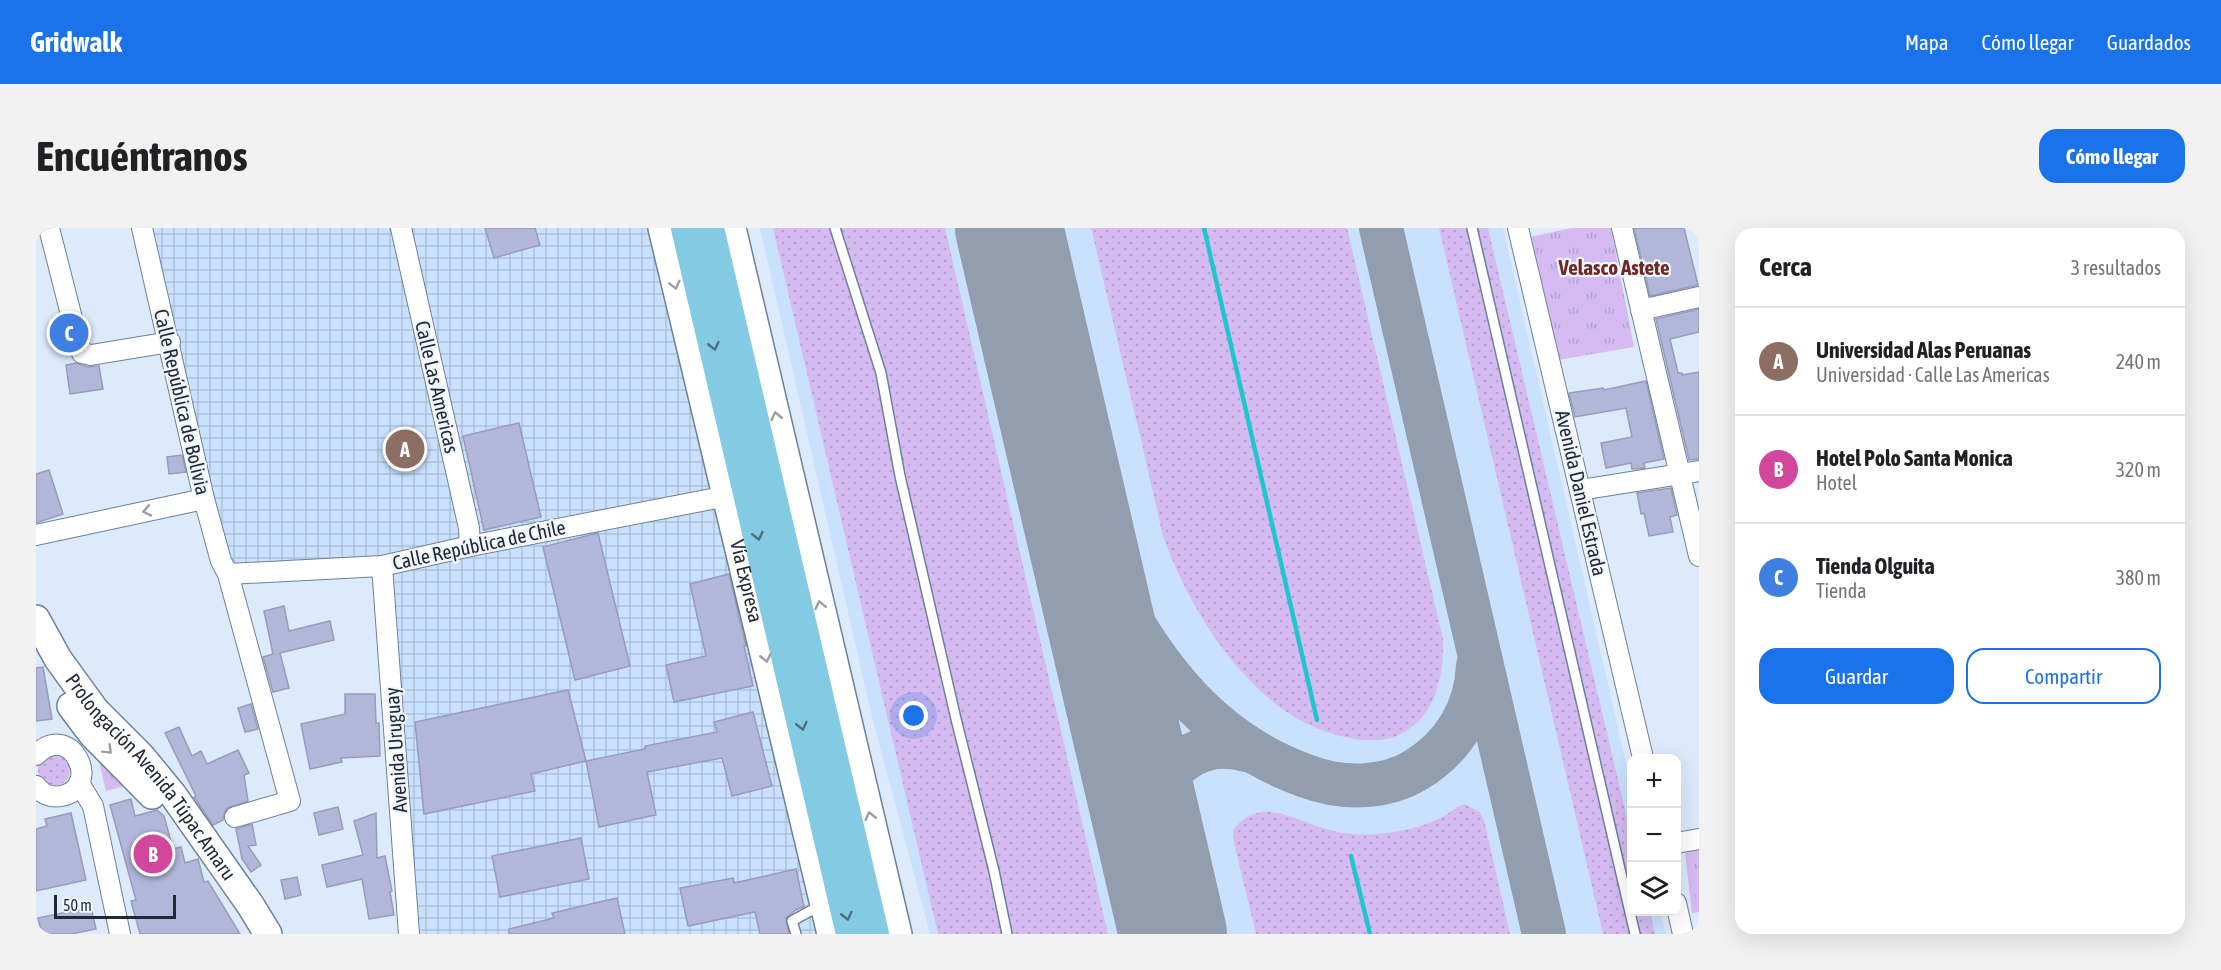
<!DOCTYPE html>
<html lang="es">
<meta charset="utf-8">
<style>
:root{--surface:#fff;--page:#f2f2f2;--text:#202124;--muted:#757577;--line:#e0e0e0;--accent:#1a73e8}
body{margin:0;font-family:"Asap Condensed",sans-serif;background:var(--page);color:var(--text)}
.controls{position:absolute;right:18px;bottom:18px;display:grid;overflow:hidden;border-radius:12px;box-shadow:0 6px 24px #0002}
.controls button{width:54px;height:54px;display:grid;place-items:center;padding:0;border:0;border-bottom:2px solid var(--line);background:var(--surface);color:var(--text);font:30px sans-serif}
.scale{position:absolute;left:18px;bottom:15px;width:122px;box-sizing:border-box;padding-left:6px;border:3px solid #1f2833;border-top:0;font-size:16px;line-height:21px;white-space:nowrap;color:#1f2833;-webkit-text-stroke:4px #f1f6fc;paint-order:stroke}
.you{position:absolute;left:878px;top:488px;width:21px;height:21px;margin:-15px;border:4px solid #fff;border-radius:50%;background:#1a73e8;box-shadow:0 0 0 9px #1a73e833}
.badge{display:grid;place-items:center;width:39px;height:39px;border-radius:50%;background:var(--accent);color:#fff;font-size:20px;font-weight:700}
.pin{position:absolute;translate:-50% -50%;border:3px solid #fff;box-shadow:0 2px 6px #0006}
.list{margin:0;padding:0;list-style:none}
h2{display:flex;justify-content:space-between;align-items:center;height:78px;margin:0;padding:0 24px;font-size:26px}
h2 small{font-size:20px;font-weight:400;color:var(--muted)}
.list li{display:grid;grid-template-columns:39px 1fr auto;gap:18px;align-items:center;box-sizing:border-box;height:108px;padding:0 24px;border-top:2px solid var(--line)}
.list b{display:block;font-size:22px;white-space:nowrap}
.list p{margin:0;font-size:20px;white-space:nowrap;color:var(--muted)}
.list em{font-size:20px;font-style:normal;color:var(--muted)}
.actions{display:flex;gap:12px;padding:18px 24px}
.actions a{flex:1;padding:14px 0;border:2px solid var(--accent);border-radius:18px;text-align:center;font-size:21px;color:var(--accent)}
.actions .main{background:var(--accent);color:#fff}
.icon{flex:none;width:33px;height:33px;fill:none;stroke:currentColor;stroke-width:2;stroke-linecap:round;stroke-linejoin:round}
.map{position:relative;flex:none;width:1663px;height:706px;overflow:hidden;border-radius:18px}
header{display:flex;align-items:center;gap:36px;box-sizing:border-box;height:84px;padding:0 30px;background:var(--accent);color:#fff}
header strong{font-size:28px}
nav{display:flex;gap:33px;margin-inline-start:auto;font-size:21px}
.intro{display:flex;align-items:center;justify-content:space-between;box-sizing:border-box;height:144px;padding:0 36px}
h1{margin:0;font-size:42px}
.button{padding:15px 27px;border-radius:18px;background:var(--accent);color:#fff;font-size:21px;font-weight:700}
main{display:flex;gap:36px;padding:0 36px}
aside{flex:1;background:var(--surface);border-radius:18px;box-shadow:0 6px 24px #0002}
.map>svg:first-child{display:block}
</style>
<header>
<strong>Gridwalk</strong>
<nav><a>Mapa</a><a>Cómo llegar</a><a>Guardados</a></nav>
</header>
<div class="intro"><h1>Encuéntranos</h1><a class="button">Cómo llegar</a></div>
<main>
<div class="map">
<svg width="1663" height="706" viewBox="0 0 1663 706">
<defs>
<pattern id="industrial-grid" width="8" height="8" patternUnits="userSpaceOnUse" patternTransform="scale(1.5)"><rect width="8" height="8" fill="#cae1fe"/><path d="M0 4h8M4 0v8" fill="none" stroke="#adc1da"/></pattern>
<pattern id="grass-dots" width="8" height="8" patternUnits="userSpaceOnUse" patternTransform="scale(1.5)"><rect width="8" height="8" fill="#d5bbf1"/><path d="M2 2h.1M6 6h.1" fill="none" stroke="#b6a1cf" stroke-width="1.8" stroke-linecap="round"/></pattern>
<pattern id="park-tufts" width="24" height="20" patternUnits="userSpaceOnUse" patternTransform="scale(1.5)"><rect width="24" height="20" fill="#d5bbf1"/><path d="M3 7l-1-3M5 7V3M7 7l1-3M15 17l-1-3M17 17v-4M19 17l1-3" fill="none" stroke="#b6a1cf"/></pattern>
</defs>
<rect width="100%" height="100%" fill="#dceafc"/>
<path fill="#cae1fe" d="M724 0H1467L1595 556 1596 684H1624L1630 706H894L836 489Z"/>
<path fill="url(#industrial-grid)" d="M110 0H644L809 706H373L350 341 191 357Z"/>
<g fill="url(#grass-dots)">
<path d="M737 0H909L1072 706H902Z"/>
<path d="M1055 0H1311L1407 411C1408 448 1400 490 1363 507 1339 518 1306 510 1283 501 1212 474 1154 383 1129 313 1125 304 1124 293 1121 282 1116 259 1110 235 1105 212 1088 141 1072 71 1055 0Z"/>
<path d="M1403 0H1452L1595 607 1596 684H1614L1619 706H1567Z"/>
<circle cx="18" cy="542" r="16"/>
<path d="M1428 576 1444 584 1448 592 1474 706H1220L1198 615 1197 602C1222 570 1251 588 1281 598 1300 605 1321 608 1341 606 1362 604 1390 599 1408 588 1415 584 1420 579 1428 576Z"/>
</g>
<g fill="url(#park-tufts)">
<path d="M1536 0H1575L1598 119 1522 132 1494 9Z"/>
<path d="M54 519 93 557 70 563 63 533Z"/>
<path d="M1663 622V684L1656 685 1649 625Z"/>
</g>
<path fill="#d5bbf1" d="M1663 641V683H1662L1656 643Z"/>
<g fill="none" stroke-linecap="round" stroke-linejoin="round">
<g stroke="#1ec6ce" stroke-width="4.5">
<path d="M1168 0 1281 492"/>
<path d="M1315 628 1334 706"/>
</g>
<g stroke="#929eae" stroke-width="44">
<path d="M1345 0 1508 706"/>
<path d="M1042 296C1098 402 1149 505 1270 548 1304 561 1347 562 1380 542 1418 519 1440 482 1442 438"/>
<path d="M1117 621C1116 604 1114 585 1119 569 1128 540 1161 517 1191 519 1199 519 1207 521 1215 523"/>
</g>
<path stroke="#929eae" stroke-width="108" d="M973 0 1137 706"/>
</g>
<g fill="#b2b6d8" stroke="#989bbc" stroke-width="1.5">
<path d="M449 0H499L504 17 458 30Z"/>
<path d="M1598 0H1648L1662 57 1614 68Z"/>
<path d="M1663 81V104L1634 111 1642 145H1646V147L1663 144V231L1653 232 1620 91Z"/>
<path d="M40 135 52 139 63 138 67 161 34 166 30 137Z"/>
<path d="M1610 153 1628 231 1608 235 1609 240 1596 241 1595 235 1570 240 1565 215 1596 209 1590 180 1539 189 1533 165 1567 160 1568 162Z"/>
<path d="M483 195 505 289 448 302 427 208Z"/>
<path d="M146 227 150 244 133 246 131 229Z"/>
<path d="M13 242 27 286 0 295V246Z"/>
<path d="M1635 260 1641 287 1634 289 1637 304 1613 308 1608 285 1605 286 1601 265Z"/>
<path d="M562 305 594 438 539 452 507 319Z"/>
<path d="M693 346 710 418H708L717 458 638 474 630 437 670 428 654 356Z"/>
<path d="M248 378 253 403 294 393 298 412 244 425 253 460 237 464 227 429 237 426 228 383Z"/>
<path d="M7 439 16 491 0 493V440Z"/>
<path d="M532 462 550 533 495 546 499 563 388 586 379 494Z"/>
<path d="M309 466H339L340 495H343L344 528 305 530 306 534 274 541 265 496 309 486Z"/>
<path d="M215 476 222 501 209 504 202 480Z"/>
<path d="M717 484 736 558 696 568 686 530 611 544 620 587 563 599 550 533 609 521V518L681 504 678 494Z"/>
<path d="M143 499 156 528 165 523 171 536 202 522 213 545 208 547 212 573 191 580 188 586 187 592 177 597 158 569 160 568 129 505Z"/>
<path d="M95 571 99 588 121 582 128 588 137 621 145 619 149 635 162 631 168 654 172 653 204 706H104L95 673 100 672 74 577Z"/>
<path d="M302 579 307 601 283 607 278 585Z"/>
<path d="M35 585 50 652 0 663V601L11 598 9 591Z"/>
<path d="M340 585 341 630 349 628 356 663 354 664 358 687 333 691 326 651 291 659 286 637 327 627 318 593Z"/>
<path d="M216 596 220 617 212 618 225 637 215 644 206 631 200 601Z"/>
<path d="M545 610 553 651 464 669 456 628Z"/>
<path d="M760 641 768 679 761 681 750 690 753 706H724L719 684 652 698 644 660 697 650 698 655Z"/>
<path d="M261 649 265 667 249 671 245 652Z"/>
<path d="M581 670 589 706H473V701L518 690 516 685Z"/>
<path d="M55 679 60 701 35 706H6L2 690Z"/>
</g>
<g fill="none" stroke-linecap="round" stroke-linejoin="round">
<defs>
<g id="lane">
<path d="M799 0 845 145 864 248 920 491 958 643 971 706"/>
<path d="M1436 0 1599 706"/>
<path d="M760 706 756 693 785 677"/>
</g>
<g id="street">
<path d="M13 0 42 114 46 125 55 127 134 114"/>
<path d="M106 0 168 271 185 333 192 346 254 573 199 589"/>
<path d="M365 0 433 300 434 318"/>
<path d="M1482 0 1607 530"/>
<path d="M1586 0 1663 328"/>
<path d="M1605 82 1663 69"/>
<path d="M1544 262 1663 243"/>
<path d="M0 307 168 271"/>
<path d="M346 338 373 706"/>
<path d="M192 346 346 338 434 318 691 268"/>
<path d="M0 527C35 491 68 560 25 568 15 570 6 566 0 558"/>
<path d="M43 555 57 578 84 706"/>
<path d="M1640 615 1663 611"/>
<path d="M1640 675 1647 706"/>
</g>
<g id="secondary">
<path id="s1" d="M626 0 795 706"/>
<path d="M696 0 862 706"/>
<path id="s2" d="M0 391 22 431 59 482 105 528 137 567 215 678 232 706"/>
<path d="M35 478 56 506 116 567"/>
</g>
<g id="primary">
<path d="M650 0 815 706"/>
<path d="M673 0 838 706"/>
</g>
</defs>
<use href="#lane" stroke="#6b819c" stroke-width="12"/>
<use href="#street" stroke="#6b819c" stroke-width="22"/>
<use href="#secondary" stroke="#6b819c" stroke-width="30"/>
<use href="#primary" stroke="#fff" stroke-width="33"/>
<use href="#lane" stroke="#fff" stroke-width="9"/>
<use href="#street" stroke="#fff" stroke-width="20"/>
<use href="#secondary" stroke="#fff" stroke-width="27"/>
<use href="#primary" stroke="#83cae3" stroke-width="30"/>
</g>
<defs><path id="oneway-chevron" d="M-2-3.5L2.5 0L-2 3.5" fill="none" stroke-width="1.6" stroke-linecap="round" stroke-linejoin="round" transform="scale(1.5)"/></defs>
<g stroke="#9a9ea3">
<use href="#oneway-chevron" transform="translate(639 57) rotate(76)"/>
<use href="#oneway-chevron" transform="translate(740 188) rotate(-103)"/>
<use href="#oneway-chevron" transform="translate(111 283) rotate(168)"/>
<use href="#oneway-chevron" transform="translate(784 377) rotate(-103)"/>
<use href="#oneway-chevron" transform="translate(730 430) rotate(77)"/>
<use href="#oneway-chevron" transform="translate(72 522) rotate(45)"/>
<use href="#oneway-chevron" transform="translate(834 588) rotate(-103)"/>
</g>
<g stroke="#4c7182">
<use href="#oneway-chevron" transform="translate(678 118) rotate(77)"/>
<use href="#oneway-chevron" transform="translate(722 308) rotate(77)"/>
<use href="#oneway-chevron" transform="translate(766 498) rotate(77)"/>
<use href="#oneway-chevron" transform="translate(811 688) rotate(77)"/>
</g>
<g text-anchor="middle" stroke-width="4.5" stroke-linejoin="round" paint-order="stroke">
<g font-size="20" fill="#1f2833" stroke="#f1f6fc">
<text transform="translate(401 159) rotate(77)" y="7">Calle Las Americas</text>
<text transform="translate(146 174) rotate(77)" y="7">Calle República de Bolivia</text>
<text transform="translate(1545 265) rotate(77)" y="7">Avenida Daniel Estrada</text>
<text transform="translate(443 317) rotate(-12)" y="7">Calle República de Chile</text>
<text dy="7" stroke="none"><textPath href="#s1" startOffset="363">Vía Expresa</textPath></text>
<text transform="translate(360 522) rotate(-94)" y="7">Avenida Uruguay</text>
<text dy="7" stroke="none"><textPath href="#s2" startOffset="196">Prolongación Avenida Túpac Amaru</textPath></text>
</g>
<g font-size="21" font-weight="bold" fill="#6e2924" stroke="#f1f6fc">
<text x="1578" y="47">Velasco Astete</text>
</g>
</g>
</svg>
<div class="controls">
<button>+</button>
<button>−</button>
<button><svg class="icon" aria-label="layers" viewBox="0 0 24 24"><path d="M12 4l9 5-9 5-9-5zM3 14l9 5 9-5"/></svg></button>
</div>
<div class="scale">50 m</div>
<div class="you"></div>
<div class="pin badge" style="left:369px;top:221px;background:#8d6e63">A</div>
<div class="pin badge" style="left:117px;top:626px;background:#d1479c">B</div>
<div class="pin badge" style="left:33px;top:105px;background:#3f7fe0">C</div>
</div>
<aside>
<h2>Cerca<small>3 resultados</small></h2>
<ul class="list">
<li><span class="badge" style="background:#8d6e63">A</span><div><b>Universidad Alas Peruanas</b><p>Universidad · Calle Las Americas</p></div><em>240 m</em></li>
<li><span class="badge" style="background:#d1479c">B</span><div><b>Hotel Polo Santa Monica</b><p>Hotel</p></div><em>320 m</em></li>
<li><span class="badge" style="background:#3f7fe0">C</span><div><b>Tienda Olguita</b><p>Tienda</p></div><em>380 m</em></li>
</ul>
<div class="actions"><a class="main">Guardar</a><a>Compartir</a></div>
</aside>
</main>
